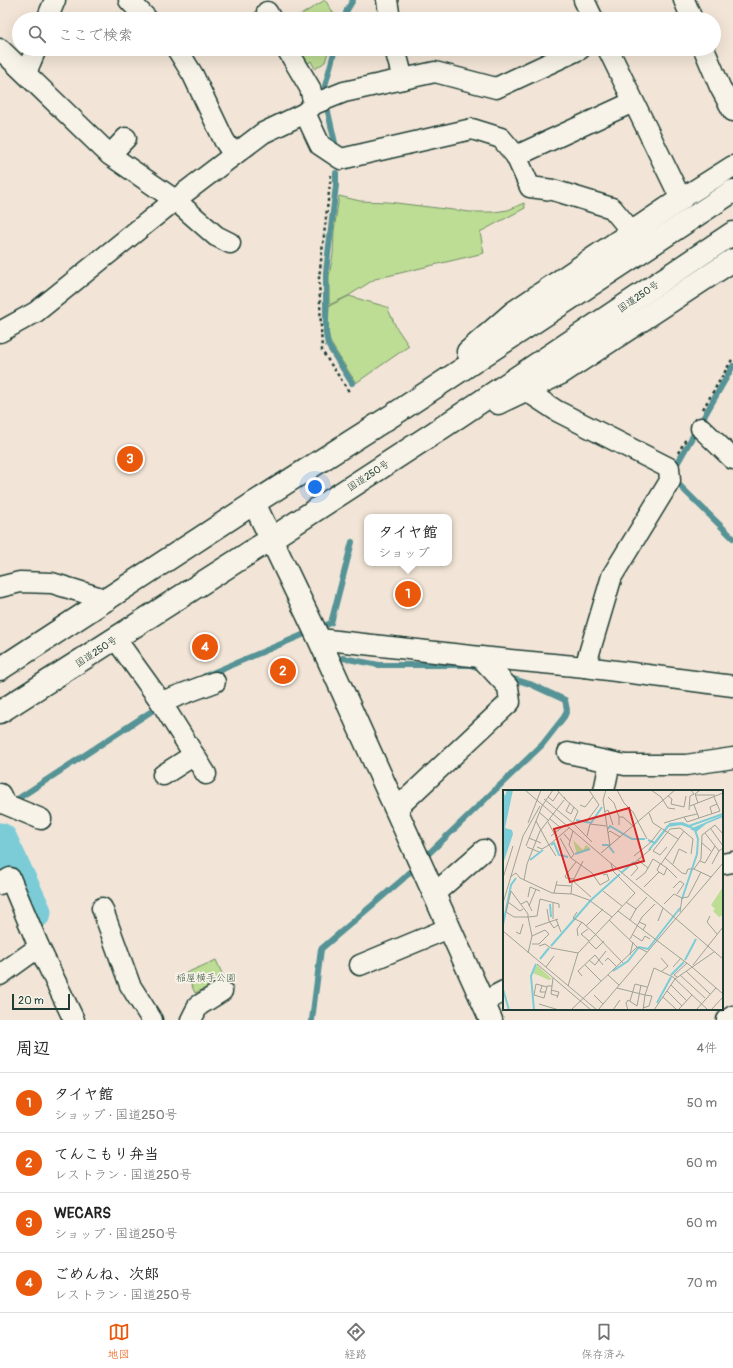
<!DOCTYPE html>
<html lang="ja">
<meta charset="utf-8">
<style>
:root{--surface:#fff;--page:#f6f6f6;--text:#222;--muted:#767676;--line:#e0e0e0;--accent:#ea580c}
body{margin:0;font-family:Pangolin,"Klee One",sans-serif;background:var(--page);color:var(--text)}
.scale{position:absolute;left:12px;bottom:10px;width:58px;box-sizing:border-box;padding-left:4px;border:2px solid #1f3d34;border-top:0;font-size:11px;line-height:14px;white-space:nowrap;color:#1f3d34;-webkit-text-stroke:3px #f7f3e8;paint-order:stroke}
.you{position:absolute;left:315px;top:487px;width:14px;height:14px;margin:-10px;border:3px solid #fff;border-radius:50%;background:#1a73e8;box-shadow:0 0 0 6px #1a73e833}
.badge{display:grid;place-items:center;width:26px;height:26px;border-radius:50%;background:var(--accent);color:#fff;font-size:13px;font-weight:700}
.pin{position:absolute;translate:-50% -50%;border:2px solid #fff;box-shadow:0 1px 4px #0006}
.popup{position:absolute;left:364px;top:514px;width:88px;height:52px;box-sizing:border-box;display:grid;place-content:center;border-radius:8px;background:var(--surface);filter:drop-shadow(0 1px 3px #0005);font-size:13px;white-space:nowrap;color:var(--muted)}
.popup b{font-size:15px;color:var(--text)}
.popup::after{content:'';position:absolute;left:50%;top:100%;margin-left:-8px;border:8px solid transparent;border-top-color:var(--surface)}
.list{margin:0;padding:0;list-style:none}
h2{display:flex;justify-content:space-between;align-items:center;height:52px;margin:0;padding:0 16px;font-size:17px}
h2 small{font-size:13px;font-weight:400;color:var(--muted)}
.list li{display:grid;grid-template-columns:26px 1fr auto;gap:12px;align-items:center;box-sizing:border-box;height:60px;padding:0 16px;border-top:1px solid var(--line)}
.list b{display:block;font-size:15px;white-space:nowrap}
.list p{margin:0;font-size:13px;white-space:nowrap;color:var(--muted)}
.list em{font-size:13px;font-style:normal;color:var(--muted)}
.icon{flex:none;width:22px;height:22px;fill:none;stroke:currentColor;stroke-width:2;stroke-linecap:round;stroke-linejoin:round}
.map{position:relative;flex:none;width:733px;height:1020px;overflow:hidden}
.search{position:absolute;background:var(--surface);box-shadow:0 4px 16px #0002;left:12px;right:12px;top:12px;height:44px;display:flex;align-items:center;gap:10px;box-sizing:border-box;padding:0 14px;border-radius:22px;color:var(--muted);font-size:15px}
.sheet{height:292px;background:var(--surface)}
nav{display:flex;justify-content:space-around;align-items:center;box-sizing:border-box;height:56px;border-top:1px solid var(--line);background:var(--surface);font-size:11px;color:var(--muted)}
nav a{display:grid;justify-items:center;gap:2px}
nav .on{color:var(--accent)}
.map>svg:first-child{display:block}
</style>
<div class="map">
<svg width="733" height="1020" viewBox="0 0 733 1020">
<rect width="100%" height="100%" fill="#f2e5d7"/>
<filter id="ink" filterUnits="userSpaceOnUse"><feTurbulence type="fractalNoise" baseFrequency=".025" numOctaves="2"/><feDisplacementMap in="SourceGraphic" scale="8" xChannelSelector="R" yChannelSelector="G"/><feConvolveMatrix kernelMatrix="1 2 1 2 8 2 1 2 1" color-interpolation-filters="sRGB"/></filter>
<g filter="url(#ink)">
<g fill="#bddc94" stroke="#6e8c64">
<path d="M325 0 337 19H301L299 16Z"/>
<path d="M299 49H329L325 62 315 69 311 61 307 64Z"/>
<path d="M339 196 360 201 388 202 470 212H494L508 210 524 203 525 208 480 232 484 253 375 279 348 296 329 305V276L333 254 334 231Z"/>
<path d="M349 296 387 307 396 327 409 346 356 383 330 342 328 330 329 306Z"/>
<path d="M216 960 225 980 195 993 186 973Z"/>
</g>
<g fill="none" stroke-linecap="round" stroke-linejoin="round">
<g stroke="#579396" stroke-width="6">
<path d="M344 19 347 10 353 0"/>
<path d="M325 86 335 49"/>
<path d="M328 112 335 143"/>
<path d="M336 173V185L326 272V334L328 345 352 383"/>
<path d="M674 469 733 366"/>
<path d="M674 478V480L733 538"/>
<path d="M343 658 379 665H470L483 669"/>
<path d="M205 676 331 623 352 542"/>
<path d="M13 802 161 705"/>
<path d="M423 859 542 745 564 717 567 710 565 700 530 684 507 677"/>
<path d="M312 1020 321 949 403 879 416 866"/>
</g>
<path stroke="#7cccd7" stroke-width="35" d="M0 840 34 912"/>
<defs>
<g id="street">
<path d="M129 0 147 19"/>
<path d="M387 0 390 19"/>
<path d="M584 0 593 19"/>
<path d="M684 0 692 19"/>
<path d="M267 12 271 19"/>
<path d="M47 19 55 0"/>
<path d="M0 49 110 155 175 200 216 236 230 243"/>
<path d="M177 49 193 75 224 140 234 155"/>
<path d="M287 49 310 88 314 104"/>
<path d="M395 49 403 79"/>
<path d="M608 49 681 199 733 166"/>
<path d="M704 49 720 87 733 111"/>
<path d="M26 73 36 49"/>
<path d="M110 155 126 138"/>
<path d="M516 156 501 138 472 129 341 159 320 145 305 113 314 104 344 92 435 72 496 88 580 49"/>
<path d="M632 232 612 208 553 190 530 187 516 156 633 102"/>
<path d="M0 332 36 312 175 200 263 133 305 113"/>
<path d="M525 390 557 411 669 468 670 481 612 576 585 667"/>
<path d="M701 428 733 459"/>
<path d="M0 587 20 582 52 583 108 600"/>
<path d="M115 638 161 702 215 682"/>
<path d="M319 639 480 657 585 667 733 686"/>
<path d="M161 702 206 774"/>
<path d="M568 753 625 765H686L733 758"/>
<path d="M163 775 194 755"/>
<path d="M604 791 610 762"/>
<path d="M0 794 5 804 41 819"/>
<path d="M396 809 510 702 508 687 480 657"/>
<path d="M722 864 733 862"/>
<path d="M0 884 10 878 39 947 74 1020"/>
<path d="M434 894 484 850"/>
<path d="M102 908 130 985 152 1020"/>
<path d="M360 965 449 928"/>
<path d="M0 975 39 947"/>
<path d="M483 1002 504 991"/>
<path d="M191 1020 198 1006 222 991"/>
<path d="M727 1020 733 1016"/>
</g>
<path id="secondary" d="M254 503 319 639 491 1020"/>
<g id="highway">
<path d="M468 352 514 312 681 199"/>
<path d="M498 403 561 373 733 260"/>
<path d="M0 669 254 503 399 411 733 191"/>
<path d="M0 712 271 539 434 433 733 233"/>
</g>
</defs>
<use href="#street" stroke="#1f3d34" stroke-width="23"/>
<use href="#secondary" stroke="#1f3d34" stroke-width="25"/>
<use href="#highway" stroke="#1f3d34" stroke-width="25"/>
<g stroke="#1f3d34" stroke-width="2.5" stroke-dasharray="3 3" stroke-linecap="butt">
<path d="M331 175 319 278 322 351 350 393"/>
<path d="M703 409 733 358"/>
<path d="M678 453 686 439"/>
</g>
<use href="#street" stroke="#f7f3e8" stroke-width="20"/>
<use href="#secondary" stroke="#f7f3e8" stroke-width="22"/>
<use href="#highway" stroke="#f7f3e8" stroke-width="22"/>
</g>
</g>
<g text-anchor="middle" stroke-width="3.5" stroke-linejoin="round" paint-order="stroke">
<g font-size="10" fill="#1f3d34" stroke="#f7f3e8">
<text transform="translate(638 296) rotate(-34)" y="4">国道250号</text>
<text transform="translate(368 475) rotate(-33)" y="4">国道250号</text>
<text transform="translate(96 651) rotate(-33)" y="4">国道250号</text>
</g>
<g font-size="10" fill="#3f5d47" stroke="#f7f3e8">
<text x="206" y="981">稲屋横手公園</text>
</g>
</g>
<g transform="translate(503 790)">
<rect width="220" height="220" fill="#f2e5d7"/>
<path d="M70 50 80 60 83 55 87 58 74 64ZM220 97V125L216 127 210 121 212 119 208 115ZM34 175 49 189 46 190 30 183Z" fill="#bddc94"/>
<path d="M4 0H10L2 38 9 40 10 44 0 74V2L2 6ZM220 25V27L203 34 193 42 187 39Z" fill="#7cccd7"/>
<path fill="none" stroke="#7cccd7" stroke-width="2" d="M73 30 88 33 99 17M105 39 107 36 129 49H142M145 50 152 53 167 34 179 33 186 36 220 24M48 55 51 53 56 65 65 67M99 55H105L111 63M146 60 165 36 178 34 190 38M72 64 87 59M27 70 40 60M118 83 131 72M179 109 194 64 195 49 192 40M47 114 48 127M0 135 8 95 13 88M48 156 88 110 117 84M37 169 46 158M182 170 193 149M110 181 125 171 136 157 145 159 177 118M168 185 181 172M0 199 6 220M154 213 168 187M31 220 28 186 33 174"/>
<path fill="none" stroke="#9ea296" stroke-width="1" d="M22 0 220 169M50 0 39 16 33 31 46 55 66 38M54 0 63 10 61 7M103 0 100 10 107 56M114 0 121 13 130 22 144 49M148 0 158 7 165 18 172 19M192 5H212M165 6 169 9 168 14 181 17 183 6M45 7 50 11 56 2M105 7 111 13 116 27M41 9 70 33 75 21 63 10M67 13 63 21 68 24 71 17M195 13 192 4 196 1M77 15 82 17 90 7M191 15 196 28M187 16 220 3M186 20 187 6 191 4 188 0M36 22 46 31M101 22 105 20 110 35M146 23 150 33 175 49M194 24 181 27 184 32 217 21 211 7M209 24 207 17 214 14M47 29 58 38M45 32 51 43M83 32 96 15 86 0M25 33 38 0M70 33 89 52M161 33 181 27M116 35V27H120L130 36M208 39 220 56M105 43 107 41 117 47M202 43 216 61 220 58M61 44 67 51 70 41M48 46 62 35M84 46 87 34 103 36M26 48 38 53M57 48 68 68 71 64 66 55 67 51M199 53 208 61M23 56 33 31M24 57 36 62M34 57 39 59 46 55 53 66M164 57 157 65 150 61 167 39 177 38 190 49 188 64M98 63 172 0M131 66 148 52 158 39M68 68 89 83 97 95 106 90 104 84 100 85M162 68 179 83 183 84 185 79H191L208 87M197 71 202 73 212 56M158 74 181 41M170 74 176 59 184 63M209 74 216 61M145 78 150 69 164 78 161 85 156 82M164 78 174 88M191 79 198 69 199 45 212 35 220 44M128 86 135 78 131 73 148 59M7 87 13 83 17 88 49 103 69 104 86 110 109 127M0 88 10 56M71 89 63 88 62 86 73 72M21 90 24 74 37 41 61 10M133 90 142 83 145 78 135 70M70 91 88 107M53 95 68 96M141 97 156 82 154 80 157 74M170 98 177 91 181 94 174 104M100 101 119 116M51 103 54 91M68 104 69 93 80 71M25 107 27 97 37 101M5 112 17 121 20 119M123 112 133 119 144 107M0 113 20 46 37 16M18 114 24 111 29 121M161 114 171 104 179 108 185 107 198 82M26 116 33 99M44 119 46 131 51 138 55 135M115 121 189 177 220 204M74 122 70 128 80 133 92 144M177 122 179 108M207 126 204 132 214 144M50 129V113M53 129 58 142M106 130 134 157 144 162M127 130 133 119M155 131 160 118M136 132 143 135 140 140M83 136 100 119M32 137 55 129M85 139 78 144 86 151M0 141 94 220M13 142 17 144 20 134M92 144 120 173M130 145 139 151 142 146 147 149M75 146 74 139 79 132M127 149 139 127 152 114M86 152 93 159 101 151M29 154H36L46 144 42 140 29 146M36 156 42 154 48 158 75 163M25 163 29 146 25 127V124L8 101 3 122 11 127H25L34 126 37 109 56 114V118M127 165 130 152M158 168 165 176 159 181M86 170 92 175 103 161M102 171 105 168 114 177M34 174 88 220M82 175 98 191M190 175 220 137M43 177 51 166M170 177 178 168M183 181 207 204M105 185 116 195M177 185 202 208M79 186 75 181 92 165 100 175M174 187 171 185 184 173M50 188 48 204 55 206M168 195 184 211M39 196 37 202H43M65 196 75 163 132 103 110 81 108 73M44 197 33 194 31 205 41 208 44 197V196H49M114 198 142 205 151 178 170 187 205 220M48 200 56 202 54 208M164 201 179 216M91 205 100 214M160 207 174 220M127 211 132 194 144 197M36 214 56 220M68 220 134 157M95 220 220 73M110 220 117 210M125 220 123 213 125 210 134 216 138 195M140 220 142 205 149 206 146 216 140 218M151 220 172 189 211 162M175 220 189 205M193 220 213 198M208 220 220 207"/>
<path fill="#d62828" fill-opacity="0.15" stroke="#d62828" stroke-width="2" d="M126 18 141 71 67 92 51 39Z"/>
<rect width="220" height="220" fill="none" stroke="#1f3d34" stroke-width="2"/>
</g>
</svg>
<div class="scale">20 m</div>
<div class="you"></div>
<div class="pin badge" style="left:408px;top:594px">1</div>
<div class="popup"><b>タイヤ館</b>ショップ</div>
<div class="pin badge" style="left:283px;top:671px">2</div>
<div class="pin badge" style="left:130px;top:459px">3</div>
<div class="pin badge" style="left:205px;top:647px">4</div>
<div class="search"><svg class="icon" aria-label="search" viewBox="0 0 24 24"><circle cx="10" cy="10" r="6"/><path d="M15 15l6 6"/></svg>ここで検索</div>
</div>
<section class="sheet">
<h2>周辺<small>4件</small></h2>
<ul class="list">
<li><span class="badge">1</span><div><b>タイヤ館</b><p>ショップ · 国道250号</p></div><em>50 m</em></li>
<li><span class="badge">2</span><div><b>てんこもり弁当</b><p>レストラン · 国道250号</p></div><em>60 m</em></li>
<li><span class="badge">3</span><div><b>WECARS</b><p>ショップ · 国道250号</p></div><em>60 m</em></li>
<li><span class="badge">4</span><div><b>ごめんね、次郎</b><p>レストラン · 国道250号</p></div><em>70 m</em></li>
</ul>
</section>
<nav>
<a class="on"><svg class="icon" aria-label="map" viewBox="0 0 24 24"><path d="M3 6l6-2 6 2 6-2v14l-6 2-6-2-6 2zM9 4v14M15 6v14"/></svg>地図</a>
<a><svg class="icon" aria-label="directions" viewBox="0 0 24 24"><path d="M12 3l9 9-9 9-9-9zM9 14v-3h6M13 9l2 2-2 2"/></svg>経路</a>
<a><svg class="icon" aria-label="saved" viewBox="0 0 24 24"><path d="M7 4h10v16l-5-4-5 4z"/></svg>保存済み</a>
</nav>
